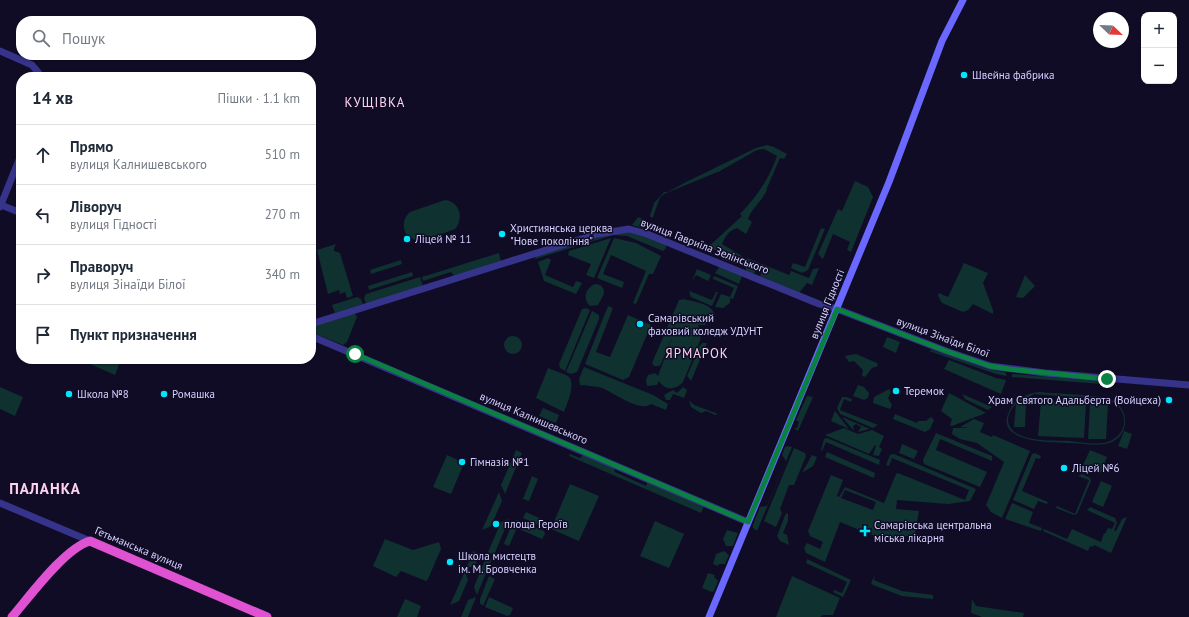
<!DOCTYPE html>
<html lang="uk">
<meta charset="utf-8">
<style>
:root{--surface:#fff;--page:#f2f2f3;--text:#1f2937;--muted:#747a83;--line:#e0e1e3}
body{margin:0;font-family:"PT Sans",sans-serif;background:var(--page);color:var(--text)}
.controls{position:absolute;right:12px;top:12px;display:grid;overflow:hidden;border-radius:8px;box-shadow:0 1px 3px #0004}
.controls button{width:36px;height:36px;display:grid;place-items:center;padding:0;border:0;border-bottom:1px solid var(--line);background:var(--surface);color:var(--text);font:20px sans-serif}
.compass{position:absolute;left:1093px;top:12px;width:36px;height:36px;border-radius:50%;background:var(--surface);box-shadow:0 1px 3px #0004;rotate:113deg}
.stop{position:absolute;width:12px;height:12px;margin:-9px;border:3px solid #0b8043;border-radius:50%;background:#fff}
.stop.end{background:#0b8043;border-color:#fff;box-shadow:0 1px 4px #0008}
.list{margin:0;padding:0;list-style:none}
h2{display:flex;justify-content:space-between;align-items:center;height:52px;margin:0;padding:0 16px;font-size:17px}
h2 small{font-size:13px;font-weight:400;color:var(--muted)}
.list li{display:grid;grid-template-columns:26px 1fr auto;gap:12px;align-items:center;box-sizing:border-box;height:60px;padding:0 16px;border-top:1px solid var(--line)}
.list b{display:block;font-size:15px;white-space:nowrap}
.list p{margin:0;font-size:13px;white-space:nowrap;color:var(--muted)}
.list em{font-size:13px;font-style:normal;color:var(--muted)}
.icon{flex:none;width:22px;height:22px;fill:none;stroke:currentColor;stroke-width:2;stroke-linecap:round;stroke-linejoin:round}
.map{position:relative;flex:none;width:1189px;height:617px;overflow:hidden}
.search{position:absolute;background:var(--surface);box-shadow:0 1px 3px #0004;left:16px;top:16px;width:300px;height:44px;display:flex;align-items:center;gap:10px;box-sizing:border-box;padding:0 14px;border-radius:16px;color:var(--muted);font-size:15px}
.panel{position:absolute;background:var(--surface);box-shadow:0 1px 3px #0004;left:16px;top:72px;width:300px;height:292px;border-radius:16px}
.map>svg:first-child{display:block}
</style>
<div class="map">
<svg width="1189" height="617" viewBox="0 0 1189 617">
<rect width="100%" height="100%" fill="#100c26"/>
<g fill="#0f312f" fill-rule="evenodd">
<path d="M767 145 774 147 787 154 784 159 780 158 767 188C767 196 751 209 748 219L752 222 746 234 737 228C728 231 726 236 722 244L742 256 736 264 722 259 720 256 719 250H712L707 248 742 216 740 214C756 198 770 177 777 156L764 149 757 150 720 171 664 194 660 197 653 217 652 218 650 216 654 203 664 192H668L686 182 756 148Z"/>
<path d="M855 181 868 187 873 197 851 252 847 250 850 242 833 234 823 259 818 254 838 209 842 211Z"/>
<path d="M445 200C460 202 464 218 455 229L420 242 408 237C402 229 402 219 410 212Z"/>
<path d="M638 217 645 220V229L632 225Z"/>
<path d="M821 228 825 229 808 270 802 273 791 268 793 263 805 267Z"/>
<path d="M632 232 666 244V248L663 251 627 236 613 235 535 259 536 256 613 233Z"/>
<path d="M611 238 594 278 586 275 591 264 568 255 569 251Z"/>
<path d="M614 238 636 243 661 256 653 274H649L636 304 633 303 646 271 611 255 603 274 624 282 622 288 597 278Z"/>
<path d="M336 244 334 248V251L340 253 353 296 347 298 345 292 340 294 339 290 328 294 317 250Z"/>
<path d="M499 253 501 262 454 276 451 272 423 281 422 277Z"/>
<path d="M548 258 551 260 545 275 573 287 576 281 582 283 576 294 544 281 538 262Z"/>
<path d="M747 258 789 275 791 271 809 278 813 269 819 268 812 285 807 283 799 293 760 276 763 268 758 266 754 274 746 271 745 264Z"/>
<path d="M401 260 402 264 371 274 370 270Z"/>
<path d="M964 263 988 273 983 283 993 310V314L973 304 968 310 963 312 942 303 938 296 939 293 948 297Z"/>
<path d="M720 266 742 276 739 284 715 273Z"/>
<path d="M697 269 711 275 708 281 696 275 692 281Z"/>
<path d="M839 270 843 272C839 282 836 303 822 302L828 297Z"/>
<path d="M412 272 413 276 369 290 368 286Z"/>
<path d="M1025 275 1035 286 1023 298 1016 297Z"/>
<path d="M714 276 738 286 733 299 730 298V303L723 308 715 307 721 294 730 297 734 288 713 279Z"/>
<path d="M420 277 423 286 366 304 364 298 366 294Z"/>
<path d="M595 284C602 284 604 288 604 294L598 305 590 306C582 298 586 288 595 284Z"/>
<path d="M689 291 712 300 716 292H718L712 306 691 297Z"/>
<path d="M357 297 361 299 363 304 335 313 332 305Z"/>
<path d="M684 299C696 303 710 302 715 315L710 317 705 325H698L701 335 700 341 683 382C676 390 665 391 659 381L657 385 647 386 646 380 648 375 655 373 658 376 673 335 661 364 659 366H654L652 363 679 300Z"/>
<path d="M608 306 613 308 596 352 610 357 628 315 651 325 629 377 623 380 585 364Z"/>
<path d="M586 308 590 310 565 371 560 368 559 364 582 309Z"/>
<path d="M592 311 599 315V319L577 372 571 374 566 372Z"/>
<path d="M354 312 357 317 347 342 343 345 311 332V327Z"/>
<circle cx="513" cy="345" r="9"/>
<path d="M887 337 900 342 896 353 883 347Z"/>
<path d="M702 343H707L691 381 687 376 694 360 699 354 698 348Z"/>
<path d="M932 350 987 369 1005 372 1007 376 996 374 929 351Z"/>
<path d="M856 354 877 363 878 366 872 368 865 377 862 376 863 370 854 361 849 362 845 356Z"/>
<path d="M82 359H121L115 375 81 360Z"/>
<path d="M949 360 996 378 1006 380 1001 394 944 369Z"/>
<path d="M584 367 653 395 668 404 666 410 651 404C640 413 613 392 602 388 595 386 588 386 580 385L579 379Z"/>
<path d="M548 368C554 371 564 373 569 377 576 384 567 404 564 412L536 398Z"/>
<path d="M1012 374 1113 382V385L1012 377Z"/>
<path d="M858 385 864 387 869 393 868 398 864 400 853 396Z"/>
<path d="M0 387 23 397 15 416 0 409Z"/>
<path d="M683 387 687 390 684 398 673 394 670 400H666L664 395 673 390 677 393Z"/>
<path d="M889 389 891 392 888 398 892 405 890 409 873 403 874 397Z"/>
<path d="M1039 392C1056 394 1098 394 1111 400 1124 405 1129 421 1122 433 1119 439 1111 443 1105 444 1094 446 1080 443 1069 443 1050 442 990 443 1011 408 1016 398 1029 393 1039 392ZM1034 394 1109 400C1117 404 1123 410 1124 419 1125 429 1119 437 1110 441 1099 446 1082 442 1070 441 1054 440 1010 444 1008 420 1008 414 1012 408 1016 404L1014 427H1025L1026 404 1017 403Z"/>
<path d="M949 393 986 413 952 426 950 425 952 419 941 411Z"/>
<path d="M962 394 992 407 988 410 965 399Z"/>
<path d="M807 396 813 397 798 431 794 428H797L799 422 796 420Z"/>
<path d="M842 397H846L852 399 851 402 844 399 840 410 878 425 873 428 840 414 837 408Z"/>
<path d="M689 400 694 405 718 414 715 415 706 411 701 413 691 407Z"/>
<path d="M1041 401 1086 403 1084 438 1038 436Z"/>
<path d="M1090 403 1108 405 1106 439H1088Z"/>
<path d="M543 408 559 415 556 423 539 416Z"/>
<path d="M835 411 849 429 831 421Z"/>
<path d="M895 414 917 423 918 421H926L931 417 934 420 930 429 925 432 893 419Z"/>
<path d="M842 417 870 429 858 432 861 427 856 424 853 426 854 431Z"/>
<path d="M974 419 984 423 980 432 992 437 993 435 1030 451 1002 518 991 512 986 505 1004 462 977 443 960 439 952 434 953 428H970L960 427Z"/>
<path d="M844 428 858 434 872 430 884 436 879 447 882 449 879 456 873 455 876 446 875 445 869 454 825 435Z"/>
<path d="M1124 431 1132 434 1127 449 1118 446Z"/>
<path d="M936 433 992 456V461L940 439 936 450 987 472 980 487 924 464 923 460Z"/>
<path d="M827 438 880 460 879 465 826 442 822 451 821 450 824 439Z"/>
<path d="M902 444 918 451 914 459 899 453Z"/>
<path d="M788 446 792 447 757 531 753 528V525L760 507 767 506 786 461 782 455 785 447Z"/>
<path d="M794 448 805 453 806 456 794 485H789L780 509 782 513 776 527 764 521Z"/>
<path d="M516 450 522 453 505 494 501 485Z"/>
<path d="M1090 450 1107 457 1101 473 1083 465Z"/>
<path d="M827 452 875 473 874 478 825 457Z"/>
<path d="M1035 453 1041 456 1040 459 1036 458 1022 491 1048 502 1047 504 1038 501 1034 509 1013 500 1032 454Z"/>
<path d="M570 454 580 458 584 454 614 467 615 472 617 473 646 486 648 481 704 506 701 513 569 456Z"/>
<path d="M894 454 976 489 970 501 948 504 897 500 896 509 919 511 915 534C883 544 868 533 840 522L825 562 806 553 804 548 807 543 820 549 823 542 810 536 808 531 831 475 843 480 837 496 839 497 845 487 884 503 896 474 898 473 965 500 969 490 892 458 889 466 886 465 881 478 890 455ZM845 490 876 502 873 510 841 498Z"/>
<path d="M447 455 464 463 451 494 433 487Z"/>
<path d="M812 455 817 457 813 466 802 473Z"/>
<path d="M1082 474 1090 478 1091 481 1077 514 1074 515 1056 508 1057 506 1075 514 1089 480 1078 476Z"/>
<path d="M532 476 538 479 529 501 523 499Z"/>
<path d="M1101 481 1112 486 1103 507 1092 502Z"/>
<path d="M570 484 599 496 579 541 551 529Z"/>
<path d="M499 492 502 501 491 526 482 530Z"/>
<path d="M1012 503 1033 512 1029 523 1042 528 1041 531 1005 519Z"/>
<path d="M1090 507 1115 518 1117 523 1114 530 1116 531 1122 519 1127 517 1111 553 1094 545 1093 547 1090 546 1088 551 1043 531 1044 529 1067 539 1072 529 1101 542 1104 533 1105 534 1108 528 1112 529 1115 523 1087 510Z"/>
<path d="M526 512 550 523 548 527 545 528 523 518Z"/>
<path d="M786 513 788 514V521L783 533 787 535 789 545 780 541 777 536Z"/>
<path d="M509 519 494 555 488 552 501 522Z"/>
<path d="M516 520 520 521 509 546 504 544 512 523Z"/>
<path d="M655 521 684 534 669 568 640 556Z"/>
<path d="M522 522 544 531 545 534 542 539 519 529Z"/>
<path d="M727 530 738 533 733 546H726L723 539Z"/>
<path d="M385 539 413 550 439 542 441 549 428 579 426 581 401 571 396 577 373 566Z"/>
<path d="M473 551 480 554 475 565 466 569Z"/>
<path d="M724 551 729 555 725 564H719L718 566 713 564 716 554Z"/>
<path d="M486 557 492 559 477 595 474 587Z"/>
<path d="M807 559 851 580 843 597 833 592 834 590 842 593 847 582 806 563Z"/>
<path d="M465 571 468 580 459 601 450 605Z"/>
<path d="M708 573 715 575 714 577 718 581 714 591 712 592 702 588Z"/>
<path d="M875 575 874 580 876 581 902 591 933 595V599L902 596 873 585 871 583Z"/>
<path d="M489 576 495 579 483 606 480 603V599Z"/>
<path d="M792 576 840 598 833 615H823L820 617H776Z"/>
<path d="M476 597 468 617H461L468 600Z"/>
<path d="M489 597 513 608 510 615 507 616 485 607Z"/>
<path d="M405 599 421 606 417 617H397Z"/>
<path d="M972 599 976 606 1024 613 1023 617H982L971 613Z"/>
</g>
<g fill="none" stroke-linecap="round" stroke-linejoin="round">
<g stroke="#35338a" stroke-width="7">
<path d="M0 51 32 65 42 77"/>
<path d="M1 205 21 213"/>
<path d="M0 207 21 155"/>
<path d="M311 324 597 234 629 229 647 234 819 304 837 309 946 351 990 366 1045 373 1189 385"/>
<path d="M311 336 748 522"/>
<path d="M0 503 90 541"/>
</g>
<path stroke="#6a68ff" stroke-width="7" d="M709 617 889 182 942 41 963 0"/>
<path stroke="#df52d2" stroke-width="9" d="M12 617C30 596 65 548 90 541L267 617"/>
</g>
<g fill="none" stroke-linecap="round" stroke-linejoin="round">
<path stroke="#0b8043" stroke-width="5" d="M355 354 748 522 837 309 946 351 990 366 1009 369 1107 379"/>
</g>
<g fill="#00e6fc" stroke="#100c26" stroke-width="1.5">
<circle cx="964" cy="75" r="4"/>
<circle cx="502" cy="234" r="4"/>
<circle cx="407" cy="239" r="4"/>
<circle cx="640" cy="324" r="4"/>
<circle cx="896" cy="391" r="4"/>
<circle cx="69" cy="394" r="4"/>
<circle cx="164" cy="394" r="4"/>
<circle cx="1169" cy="400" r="4"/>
<circle cx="462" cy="462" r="4"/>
<circle cx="1064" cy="468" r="4"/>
<circle cx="496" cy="524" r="4"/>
<path d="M863 525h4v4h4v4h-4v4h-4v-4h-4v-4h4z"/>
<circle cx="450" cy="562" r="4"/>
</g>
<g text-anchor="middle" stroke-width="3" stroke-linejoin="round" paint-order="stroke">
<g font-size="11" fill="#d6d1ff" stroke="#100c26" text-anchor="start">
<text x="972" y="79">Швейна фабрика</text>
<text x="510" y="232">Християнська церква<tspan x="510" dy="13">"Нове покоління"</tspan></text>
<text x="415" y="243">Ліцей № 11</text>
<text x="648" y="322">Самарівський<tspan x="648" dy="13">фаховий коледж УДУНТ</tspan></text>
<text x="904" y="395">Теремок</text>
<text x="77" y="398">Школа №8</text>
<text x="172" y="398">Ромашка</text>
<text x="1161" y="404" text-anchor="end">Храм Святого Адальберта (Войцеха)</text>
<text x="470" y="466">Гімназія №1</text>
<text x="1072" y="472">Ліцей №6</text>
<text x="504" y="528">площа Героїв</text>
<text x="874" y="529">Самарівська центральна<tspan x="874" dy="13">міська лікарня</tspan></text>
<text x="458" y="560">Школа мистецтв<tspan x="458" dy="13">ім. М. Бровченка</tspan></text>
</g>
<g font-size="11" fill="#d6d1ff" stroke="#100c26">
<text transform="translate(705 246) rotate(21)" y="4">вулиця Гавриїла Зелінського</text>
<text transform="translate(827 304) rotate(-68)" y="4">вулиця Гідності</text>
<text transform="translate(943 337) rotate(20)" y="4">вулиця Зінаїди Білої</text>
<text transform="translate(534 418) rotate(23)" y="4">вулиця Калнишевського</text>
<text transform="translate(139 548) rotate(23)" y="4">Гетьманська вулиця</text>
</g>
<g font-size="13" letter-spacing="1" fill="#ffd3f0" stroke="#100c26">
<text x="375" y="107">КУЩІВКА</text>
<text x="697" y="358">ЯРМАРОК</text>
</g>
<g font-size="15" font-weight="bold" letter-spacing="1" fill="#ffd3f0" stroke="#100c26">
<text x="45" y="494">ПАЛАНКА</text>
</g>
</g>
</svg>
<div class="controls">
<button>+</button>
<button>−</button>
</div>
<svg class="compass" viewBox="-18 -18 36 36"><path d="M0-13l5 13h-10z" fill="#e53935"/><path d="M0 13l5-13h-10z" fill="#747a83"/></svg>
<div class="stop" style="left:355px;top:354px"></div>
<div class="stop end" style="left:1107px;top:379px"></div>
<div class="search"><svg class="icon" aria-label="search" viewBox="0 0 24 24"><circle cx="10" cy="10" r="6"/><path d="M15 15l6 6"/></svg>Пошук</div>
<section class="panel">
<h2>14 хв<small>Пішки · 1.1 km</small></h2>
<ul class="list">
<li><svg class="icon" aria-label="ahead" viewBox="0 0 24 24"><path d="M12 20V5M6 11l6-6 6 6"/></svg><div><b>Прямо</b><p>вулиця Калнишевського</p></div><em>510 m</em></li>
<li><svg class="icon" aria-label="left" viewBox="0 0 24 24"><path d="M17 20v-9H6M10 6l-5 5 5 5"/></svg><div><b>Ліворуч</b><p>вулиця Гідності</p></div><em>270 m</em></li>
<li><svg class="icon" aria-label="right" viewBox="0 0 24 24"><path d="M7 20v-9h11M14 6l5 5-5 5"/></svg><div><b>Праворуч</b><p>вулиця Зінаїди Білої</p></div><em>340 m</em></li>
<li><svg class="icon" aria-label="arrive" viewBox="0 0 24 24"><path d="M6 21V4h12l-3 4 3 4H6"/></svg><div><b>Пункт призначення</b></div></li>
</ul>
</section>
</div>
